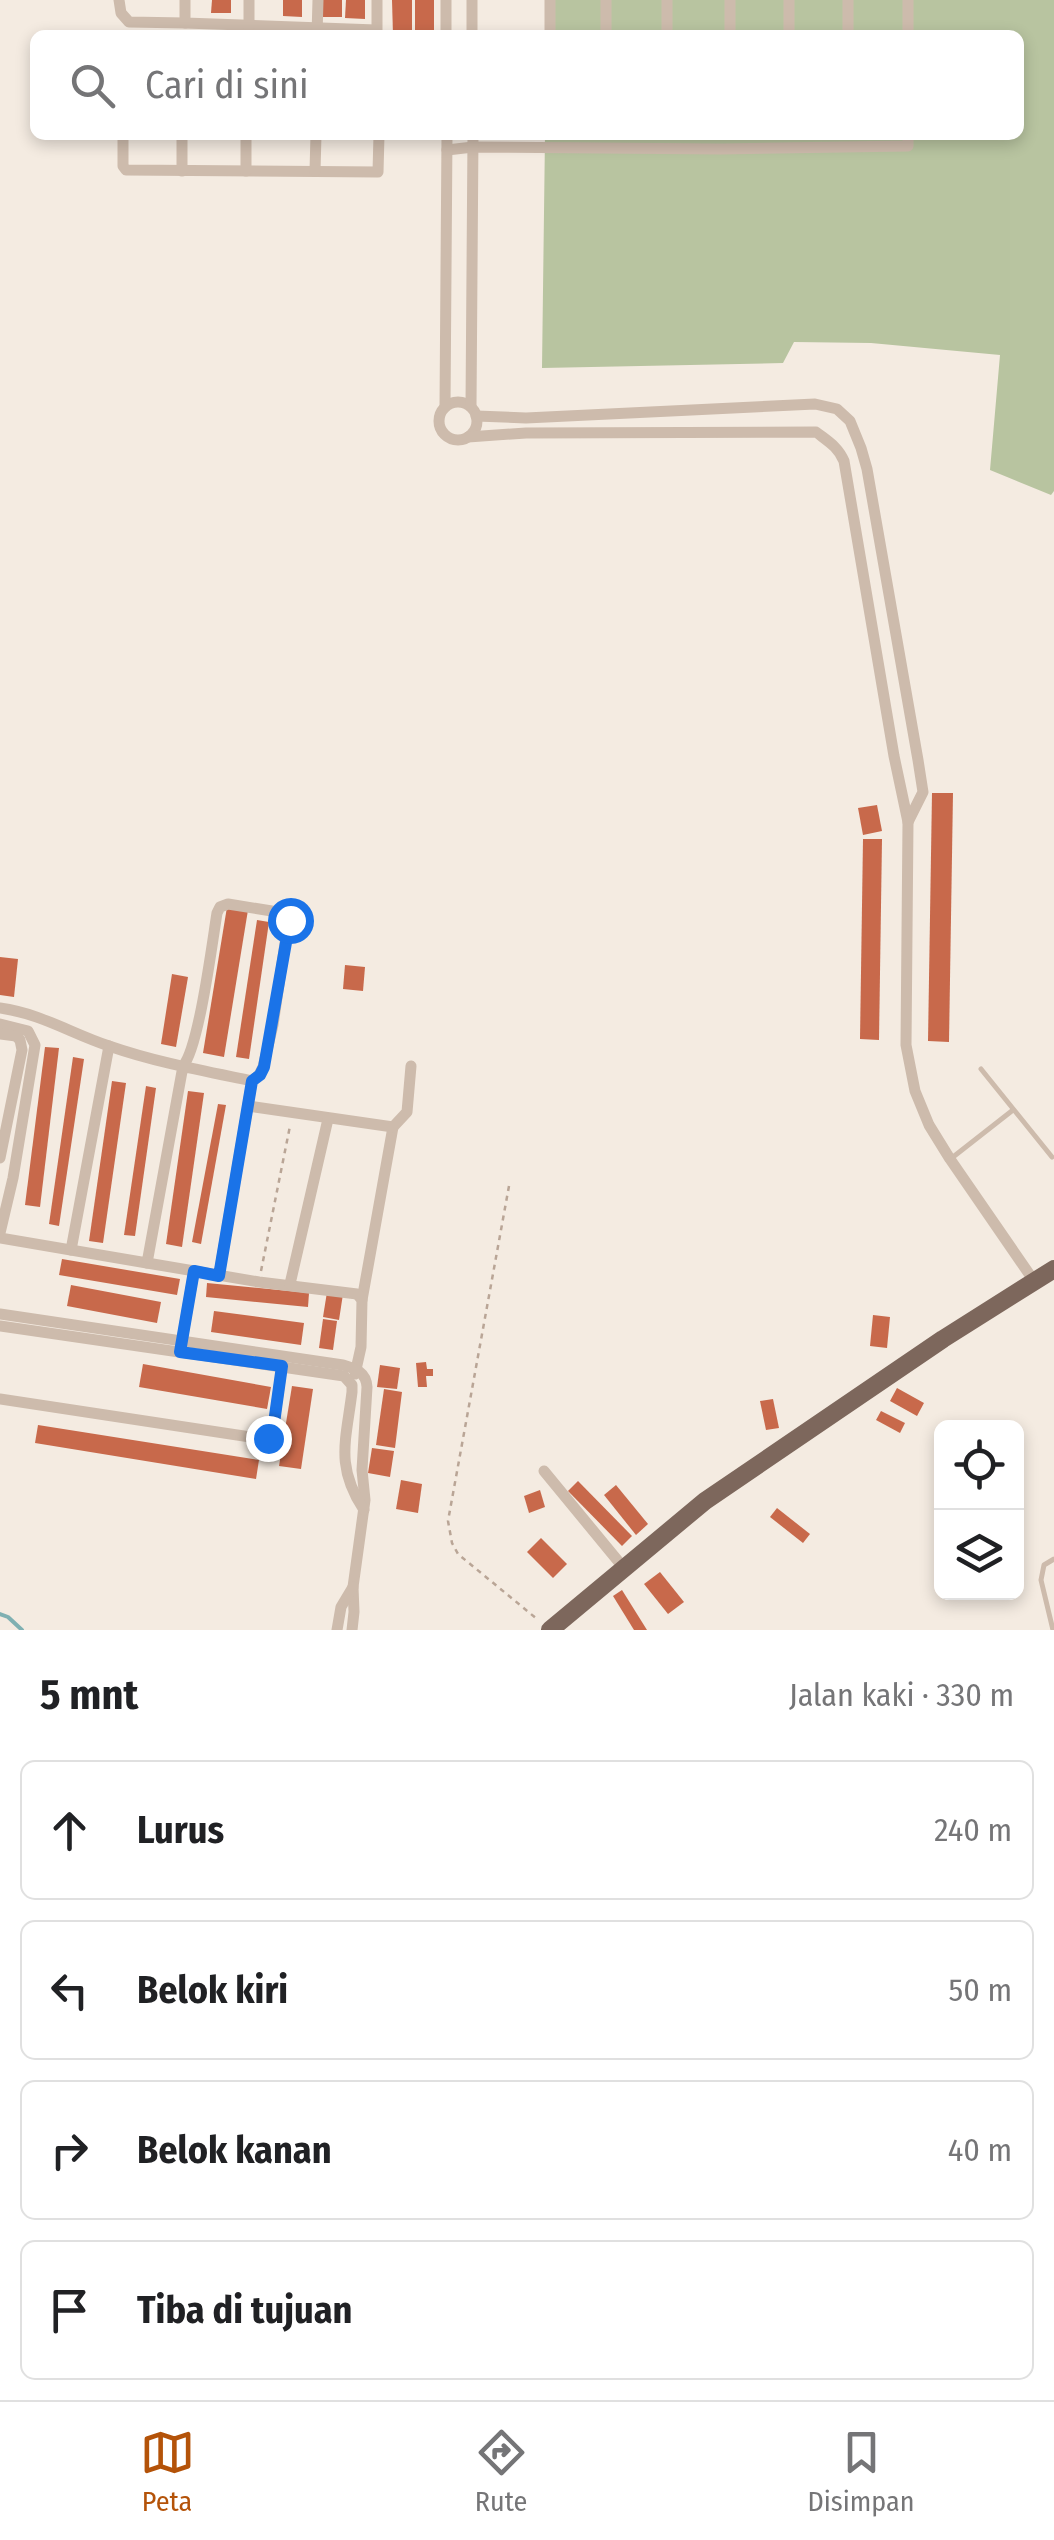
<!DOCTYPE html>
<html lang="id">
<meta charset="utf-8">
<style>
:root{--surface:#fff;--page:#f6f6f6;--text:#202124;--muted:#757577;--line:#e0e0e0;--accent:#b45309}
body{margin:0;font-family:"Fira Sans Condensed",sans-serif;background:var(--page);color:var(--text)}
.controls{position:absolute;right:30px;bottom:30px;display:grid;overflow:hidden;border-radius:15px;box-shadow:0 5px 15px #0003}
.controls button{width:90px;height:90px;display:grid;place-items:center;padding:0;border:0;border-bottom:2px solid var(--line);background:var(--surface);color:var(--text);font:50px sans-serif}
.stop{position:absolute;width:30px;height:30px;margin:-22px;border:8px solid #1a73e8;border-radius:50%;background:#fff}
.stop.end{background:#1a73e8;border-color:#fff;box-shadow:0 2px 10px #0008}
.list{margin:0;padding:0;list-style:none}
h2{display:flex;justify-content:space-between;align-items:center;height:130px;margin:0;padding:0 40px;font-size:42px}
h2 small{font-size:32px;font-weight:400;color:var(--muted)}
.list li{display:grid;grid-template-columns:65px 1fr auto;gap:30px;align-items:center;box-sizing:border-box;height:140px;margin:0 20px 20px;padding:0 20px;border:2px solid var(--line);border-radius:15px}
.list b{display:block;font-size:38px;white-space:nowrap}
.list em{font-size:32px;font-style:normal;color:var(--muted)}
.icon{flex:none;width:55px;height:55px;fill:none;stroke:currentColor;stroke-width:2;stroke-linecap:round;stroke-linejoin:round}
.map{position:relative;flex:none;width:1054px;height:1630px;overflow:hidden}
.search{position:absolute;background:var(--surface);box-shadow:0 5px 15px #0003;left:30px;right:30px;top:30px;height:110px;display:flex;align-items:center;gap:25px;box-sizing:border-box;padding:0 35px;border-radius:15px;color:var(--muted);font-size:38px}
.sheet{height:770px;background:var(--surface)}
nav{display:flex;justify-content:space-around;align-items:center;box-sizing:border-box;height:140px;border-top:2px solid var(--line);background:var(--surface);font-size:28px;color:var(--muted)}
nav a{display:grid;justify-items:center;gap:5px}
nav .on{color:var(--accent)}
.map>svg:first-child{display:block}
</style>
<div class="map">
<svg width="1054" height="1630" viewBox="0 0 1054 1630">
<rect width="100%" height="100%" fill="#f4ebe1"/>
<path fill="#b8c4a0" d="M547 0H1054V491L1051 495 990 470 1000 355 871 343 794 342 783 363 542 368 545 135H1019V35H547Z"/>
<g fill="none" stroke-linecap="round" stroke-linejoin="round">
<path stroke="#7fb0b2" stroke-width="4" d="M0 1614 8 1617 22 1630"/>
</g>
<g fill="#c8694b">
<path d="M212 0H231V13H211Z"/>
<path d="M283 0H302V17L283 16Z"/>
<path d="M323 0H342V17H322Z"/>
<path d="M346 0H365V19L345 18Z"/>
<path d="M392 0H412V35H393Z"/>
<rect x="415" y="0" width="19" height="35"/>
<path d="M932 793H953L949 1042 928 1041Z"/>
<path d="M877 805 882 831 863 835 858 808Z"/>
<path d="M863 839H882L879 1040 860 1039Z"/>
<path d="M227 907 248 910 224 1057 203 1053Z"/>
<path d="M257 920 269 922 249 1059 236 1057Z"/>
<path d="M0 957 18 959 14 997 0 995Z"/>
<path d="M345 965 365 967 363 991 343 989Z"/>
<path d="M172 974 188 977 176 1047 161 1044Z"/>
<path d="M45 1047 59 1048 40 1207 25 1205Z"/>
<path d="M73 1057 84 1059 59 1226 49 1224Z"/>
<path d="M112 1081 126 1083 103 1243 89 1241Z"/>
<path d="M146 1086 156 1088 135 1236 124 1235Z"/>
<path d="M188 1091 204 1093 182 1247 166 1244Z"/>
<path d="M218 1104 226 1105 201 1244 192 1242Z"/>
<path d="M62 1259 180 1279 177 1295 59 1275Z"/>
<path d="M207 1283 309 1293 308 1307 206 1297Z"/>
<path d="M71 1285 161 1302 157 1323 67 1306Z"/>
<path d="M327 1292 343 1294 339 1320 323 1317Z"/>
<path d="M214 1311 304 1323 301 1345 211 1332Z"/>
<path d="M873 1315 890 1317 887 1348 870 1346Z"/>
<path d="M323 1319 337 1321 333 1350 319 1348Z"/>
<path d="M426 1362 427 1369H433V1376H426L427 1387H418L416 1363Z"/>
<path d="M143 1364 271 1387 267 1409 139 1387Z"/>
<path d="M380 1365 400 1368 397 1389 377 1387Z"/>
<path d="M292 1386 313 1389 301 1469 279 1466Z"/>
<path d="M897 1388 924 1403 917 1416 890 1401Z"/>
<path d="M384 1389 402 1392 395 1448 376 1445Z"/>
<path d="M773 1399 779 1428 766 1430 760 1401Z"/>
<path d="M881 1411 905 1423 900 1433 876 1420Z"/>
<path d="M38 1425 259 1460 256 1479 35 1443Z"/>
<path d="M372 1448 394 1451 390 1477 368 1473Z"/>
<path d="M401 1480 422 1484 418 1513 396 1509Z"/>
<path d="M578 1481 632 1536 622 1546 568 1491Z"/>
<path d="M616 1485 648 1524 636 1535 604 1495Z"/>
<path d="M540 1490 545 1507 529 1513 524 1496Z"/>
<path d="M777 1508 810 1534 803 1543 770 1517Z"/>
<path d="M541 1538 567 1564 553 1578 527 1552Z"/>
<path d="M660 1572 684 1602 668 1614 644 1584Z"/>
<path d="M622 1590 647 1630H634L613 1596Z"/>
</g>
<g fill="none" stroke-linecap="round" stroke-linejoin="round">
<g stroke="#b9a596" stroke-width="2.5" stroke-dasharray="5 5" stroke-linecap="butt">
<path d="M509 1186 448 1521 452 1543 458 1554 537 1619"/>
<path d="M261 1271 290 1126"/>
</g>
<g stroke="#cdbbac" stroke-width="5">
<path d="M981 1069 1052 1157"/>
<path d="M953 1157 1013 1110"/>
<path d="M1053 1630 1041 1580 1044 1565 1054 1559"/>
</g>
<g stroke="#cdbbac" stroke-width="11">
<path d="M119 0 121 13 129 22 185 23"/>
<path d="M185 0V23L376 30"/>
<path d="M789 0V35"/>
<path d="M908 0V35"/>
<path d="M249 26V0"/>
<path d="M317 35 318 0"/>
<path d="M377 35V0"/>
<path d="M446 35V0"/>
<path d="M472 35V0"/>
<path d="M550 35V0"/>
<path d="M606 35V0"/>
<path d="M667 35V0"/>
<path d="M730 35V0"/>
<path d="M848 35V0"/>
<path d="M123 135V166L126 170 378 172 379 135"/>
<path d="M182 135V171"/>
<path d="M447 150 473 147 721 149 908 146V135"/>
<path d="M246 171V135"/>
<path d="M315 171 316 135"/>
<circle cx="458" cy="421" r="19"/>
<path d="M471 406 473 135"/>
<path d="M445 407 447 135"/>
<path d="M476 416 526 418 815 404 837 409 850 421 861 448 867 469 918 760 923 792 908 822"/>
<path d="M468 437 526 433 816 432C829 442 838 447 844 461L894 756 908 822 906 1045 915 1091 929 1125 950 1159 1034 1281"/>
<path d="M0 1008C42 1014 70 1033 109 1046 155 1062 204 1071 252 1081L259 1075 263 1067 273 1025 289 916 284 913 228 904 220 907 217 913C212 944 199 1047 183 1066L147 1263 0 1238"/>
<path d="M0 1024 28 1031 35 1045 13 1178 0 1233"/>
<path d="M0 1034 16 1036 20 1040 22 1050 0 1158"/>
<path d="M248 1106 393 1127 362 1300"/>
<path d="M393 1127 407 1112 411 1066"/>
<path d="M71 1250 109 1046"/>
<path d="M147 1263 259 1282 357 1294 362 1300 361 1347 355 1374"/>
<path d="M219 1275 252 1081"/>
<path d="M290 1284 328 1119"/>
<path d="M0 1314 343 1365C356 1369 366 1372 367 1387L362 1470 365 1500 353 1587 354 1612 352 1630"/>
<path d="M0 1326 344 1376 352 1385V1392C346 1441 335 1466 364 1510"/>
<path d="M181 1346 194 1271"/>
<path d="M0 1399 263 1439 271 1436 273 1430 282 1366"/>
<path d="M544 1471 623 1567"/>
<path d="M337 1630 341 1607 353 1587"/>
</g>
<path stroke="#7d675c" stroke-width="18" d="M550 1630 705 1501 943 1339 1054 1269"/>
</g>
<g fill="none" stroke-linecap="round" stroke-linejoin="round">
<path stroke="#1a73e8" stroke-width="12" d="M268 1438 273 1430 282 1366 180 1352 194 1271 219 1276 252 1081 260 1075 264 1067 290 920"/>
</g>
</svg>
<div class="controls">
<button><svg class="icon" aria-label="locate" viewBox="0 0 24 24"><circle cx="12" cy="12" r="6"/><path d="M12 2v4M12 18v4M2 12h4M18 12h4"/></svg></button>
<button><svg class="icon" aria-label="layers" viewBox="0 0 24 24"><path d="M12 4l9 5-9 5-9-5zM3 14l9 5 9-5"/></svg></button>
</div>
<div class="stop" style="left:290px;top:920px"></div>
<div class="stop end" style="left:268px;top:1438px"></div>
<div class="search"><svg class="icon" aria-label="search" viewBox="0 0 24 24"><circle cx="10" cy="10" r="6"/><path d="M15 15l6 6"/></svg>Cari di sini</div>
</div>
<section class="sheet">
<h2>5 mnt<small>Jalan kaki · 330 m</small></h2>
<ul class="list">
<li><svg class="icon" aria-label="ahead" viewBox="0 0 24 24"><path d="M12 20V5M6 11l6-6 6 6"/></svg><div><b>Lurus</b></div><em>240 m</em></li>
<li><svg class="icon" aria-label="left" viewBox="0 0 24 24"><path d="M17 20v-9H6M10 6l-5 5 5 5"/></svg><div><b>Belok kiri</b></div><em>50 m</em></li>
<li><svg class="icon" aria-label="right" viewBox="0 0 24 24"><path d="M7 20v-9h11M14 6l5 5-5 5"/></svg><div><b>Belok kanan</b></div><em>40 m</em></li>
<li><svg class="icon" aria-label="arrive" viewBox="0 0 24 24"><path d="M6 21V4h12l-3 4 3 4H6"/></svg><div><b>Tiba di tujuan</b></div></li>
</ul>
</section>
<nav>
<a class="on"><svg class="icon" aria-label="map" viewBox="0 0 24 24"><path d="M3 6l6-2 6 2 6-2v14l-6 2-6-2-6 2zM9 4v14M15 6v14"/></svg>Peta</a>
<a><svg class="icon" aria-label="directions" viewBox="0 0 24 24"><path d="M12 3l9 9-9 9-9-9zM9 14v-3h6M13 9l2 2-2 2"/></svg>Rute</a>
<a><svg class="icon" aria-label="saved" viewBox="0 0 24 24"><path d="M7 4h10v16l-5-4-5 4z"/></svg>Disimpan</a>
</nav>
